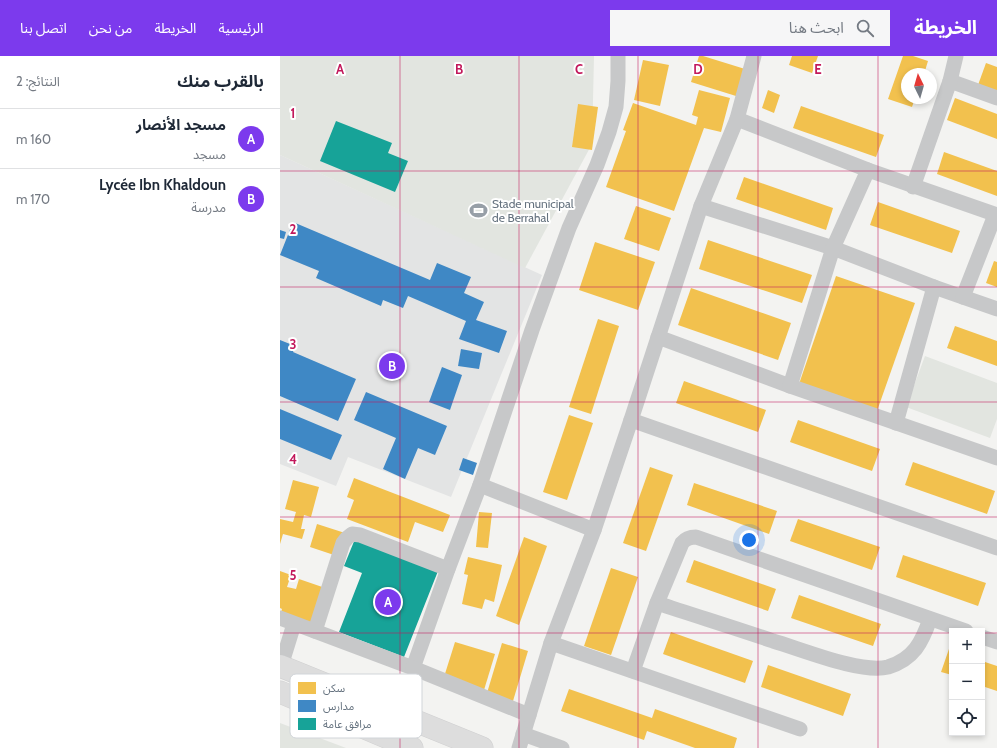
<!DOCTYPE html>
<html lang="ar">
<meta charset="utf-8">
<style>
:root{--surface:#fff;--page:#f6f6f7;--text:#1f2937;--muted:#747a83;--line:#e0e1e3;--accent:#7c3aed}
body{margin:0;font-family:Cabin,"Noto Sans Arabic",sans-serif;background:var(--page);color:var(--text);direction:rtl}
.controls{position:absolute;right:12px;bottom:12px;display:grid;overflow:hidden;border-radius:0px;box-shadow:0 2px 6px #0003}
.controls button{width:36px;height:36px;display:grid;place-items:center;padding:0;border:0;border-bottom:1px solid var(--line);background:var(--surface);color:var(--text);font:20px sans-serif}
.compass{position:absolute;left:621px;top:12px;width:36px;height:36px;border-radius:50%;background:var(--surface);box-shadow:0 2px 6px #0003;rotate:355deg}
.you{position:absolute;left:469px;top:484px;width:14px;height:14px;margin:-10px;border:3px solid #fff;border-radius:50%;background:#1a73e8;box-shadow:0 0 0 6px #1a73e833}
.badge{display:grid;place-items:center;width:26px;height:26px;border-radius:50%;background:var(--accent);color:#fff;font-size:13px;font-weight:700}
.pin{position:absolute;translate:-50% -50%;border:2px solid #fff;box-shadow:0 1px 4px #0006}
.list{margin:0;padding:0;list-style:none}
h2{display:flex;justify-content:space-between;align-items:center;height:52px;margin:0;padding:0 16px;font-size:17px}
h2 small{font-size:13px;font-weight:400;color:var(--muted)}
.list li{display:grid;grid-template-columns:26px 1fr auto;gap:12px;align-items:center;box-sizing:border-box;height:60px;padding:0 16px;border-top:1px solid var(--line)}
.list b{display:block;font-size:15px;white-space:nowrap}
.list p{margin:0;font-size:13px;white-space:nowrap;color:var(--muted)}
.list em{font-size:13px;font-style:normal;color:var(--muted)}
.icon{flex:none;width:22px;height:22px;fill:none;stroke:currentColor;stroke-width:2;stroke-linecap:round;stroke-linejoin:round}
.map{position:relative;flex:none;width:717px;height:692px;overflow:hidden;direction:ltr}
header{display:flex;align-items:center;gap:24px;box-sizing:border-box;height:56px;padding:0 20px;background:var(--accent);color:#fff}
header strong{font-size:19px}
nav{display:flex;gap:22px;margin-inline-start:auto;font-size:14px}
.search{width:280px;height:36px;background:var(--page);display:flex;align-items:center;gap:10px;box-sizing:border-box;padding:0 14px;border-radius:0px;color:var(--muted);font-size:15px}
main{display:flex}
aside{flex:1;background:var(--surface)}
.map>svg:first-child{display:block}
</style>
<header>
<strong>الخريطة</strong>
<div class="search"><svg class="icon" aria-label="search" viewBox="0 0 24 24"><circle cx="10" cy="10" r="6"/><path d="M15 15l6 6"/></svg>ابحث هنا</div>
<nav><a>الرئيسية</a><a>الخريطة</a><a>من نحن</a><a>اتصل بنا</a></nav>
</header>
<main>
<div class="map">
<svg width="717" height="692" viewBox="0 0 717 692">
<rect width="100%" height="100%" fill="#f3f3f1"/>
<path fill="#e3e4e4" d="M0 99 262 219 171 441 68 401 56 430 0 408Z"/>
<g fill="#e2e5e0">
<path d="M0 0H314L312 88 245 212 0 99Z"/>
<path d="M645 300 717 327V363L710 382 626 351Z"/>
<path d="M0 667 66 692H0Z"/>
</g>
<g fill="#f2c14e">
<path d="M419 0H423L465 13 456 40 411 26Z"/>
<path d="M512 0H538L532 17 509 9Z"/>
<path d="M623 0H633L648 5 644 18H627V42H635L632 51 608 43Z"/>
<path d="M363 4 389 9 380 50 354 44Z"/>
<path d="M706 7 717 11V36L698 29Z"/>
<path d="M419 34 450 42 441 76 424 72 394 155 326 131 346 75 343 74 353 47 416 69 418 61 412 59Z"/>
<path d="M488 34 500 39 494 57 482 52Z"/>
<path d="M675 42 717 58V83L667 64Z"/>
<path d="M298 48 318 51 312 94 292 91Z"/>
<path d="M521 50 604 79 596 101 513 72Z"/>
<path d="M664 96 717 115V140L657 118Z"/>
<path d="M464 121 553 152 546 174 456 143Z"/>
<path d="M598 146 680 175 672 197 590 169Z"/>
<path d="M356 150 391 162 379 195 344 183Z"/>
<path d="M428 184 532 219 522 247 419 213Z"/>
<path d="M315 186 375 206 358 254 299 234Z"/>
<path d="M714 205 717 206V231L706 227Z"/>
<path d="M556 220 635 247 597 355 519 328Z"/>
<path d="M411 232 511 267 498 304 398 269Z"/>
<path d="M318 263 339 270 311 358 289 351Z"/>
<path d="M675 270 717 285V310L667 292Z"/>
<path d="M404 325 486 354 478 376 396 347Z"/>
<path d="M289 359 313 367 287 444 263 436Z"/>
<path d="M518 364 600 393 592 415 510 386Z"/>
<path d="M633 406 715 435 707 458 625 429Z"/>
<path d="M370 411 393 419 366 495 343 487Z"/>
<path d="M74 422 170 459 163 476 135 466 128 486 67 463 74 444 67 441Z"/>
<path d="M13 424 39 431 31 461 24 459 21 473H25L22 483 3 478 0 488V463L13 466 16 456 5 453Z"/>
<path d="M414 427 497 455 489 478 407 449Z"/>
<path d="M199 456 212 457 208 492 196 491Z"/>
<path d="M518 463 600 491 592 514 510 485Z"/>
<path d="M37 468 65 477 57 500 30 491Z"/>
<path d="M244 481 267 490 239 569 216 560Z"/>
<path d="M623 499 706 527 698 550 616 521Z"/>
<path d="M188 501 222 509 214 546 205 543 202 553 182 548 188 519 184 518Z"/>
<path d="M414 504 496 533 488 555 406 526Z"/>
<path d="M331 512 358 521 331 599 304 590Z"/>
<path d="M0 515 11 519 7 531 16 533 19 523 51 534 38 573 0 560 2 553 0 552Z"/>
<path d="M519 539 601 568 593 590 511 562Z"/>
<path d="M391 576 473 605 465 627 383 598Z"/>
<path d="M175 586 215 598 204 634 164 621Z"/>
<path d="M222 587 248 595 233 645 207 637Z"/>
<path d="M669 593 672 594V619L661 616Z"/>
<path d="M702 605 717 610V635L702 630Z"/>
<path d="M488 609 571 638 563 660 481 631Z"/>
<path d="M289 633 372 662 375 653 457 682 454 692H415L367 675 364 684 281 655Z"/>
</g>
<g fill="#3f88c5">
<path d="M13 166 150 224 157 207 191 221 184 237 204 246 196 264 227 275 219 297 179 283 186 265 128 240 123 252 103 244 101 250 36 222 39 215 0 199Z"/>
<path d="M0 174 6 176 4 183 0 182Z"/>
<path d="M0 284 15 290 13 296 76 323 58 365 0 340Z"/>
<path d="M181 293 202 297 199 313 178 310Z"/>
<path d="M162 311 182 319 170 354 149 346Z"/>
<path d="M86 336 167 370 155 399 138 392 125 423 103 413 116 382 74 364Z"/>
<path d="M0 353 62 379 51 404 0 383Z"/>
<path d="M183 402 197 407 193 419 179 414Z"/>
</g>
<g fill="#17a398">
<path d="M56 65 112 87 108 97 128 105 115 136 40 105Z"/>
<path d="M75 483 158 515 124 601 59 576 82 517 64 510Z"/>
</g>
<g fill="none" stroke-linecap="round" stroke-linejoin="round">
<defs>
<g id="primary">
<path d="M0 610 202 692"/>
<path d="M0 636 132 692"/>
</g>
</defs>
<use href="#primary" stroke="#d0d0d1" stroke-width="23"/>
<g stroke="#c7c8c9" stroke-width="15">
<path d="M670 25 717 42"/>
<path d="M457 63 588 114 717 159"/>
<path d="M633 131 670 25 676 0"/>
<path d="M421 150 553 192 654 231 717 253"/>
<path d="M683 241 715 159"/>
<path d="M378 281 510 330 717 402"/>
<path d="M510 330 553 192 588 114"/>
<path d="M351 364 717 492"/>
<path d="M616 367 654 231"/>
<path d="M200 429 314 474"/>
<path d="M377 547C416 560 455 572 493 585 521 593 581 618 608 611 634 603 642 586 650 563"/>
<path d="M0 562 133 612 168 513 200 429 252 274 289 172 317 109 329 76 336 51 338 25V0"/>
<path d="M35 575 63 487 67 482 72 478 80 479 168 513"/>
<path d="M702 581 717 586"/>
<path d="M271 587 520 673"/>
<path d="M1 610 14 568"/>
<path d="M133 612 249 659 239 692"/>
<path d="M353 615 377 547 402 487C406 482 410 481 416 481L686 575"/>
<path d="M249 659 271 587 314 474 351 364 421 150 457 63 474 0"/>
<path d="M243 678 282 692"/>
</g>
<use href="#primary" stroke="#ddd" stroke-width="22"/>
</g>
<path fill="none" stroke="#c2185b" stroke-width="1" stroke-opacity="0.55" d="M120 0V692M239 0V692M358 0V692M478 0V692M598 0V692M0 115H717M0 231H717M0 346H717M0 461H717M0 577H672M702 577H717"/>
<defs>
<symbol id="stadium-bare" viewBox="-9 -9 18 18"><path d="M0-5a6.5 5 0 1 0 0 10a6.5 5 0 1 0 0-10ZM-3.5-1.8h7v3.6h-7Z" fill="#979fa7" stroke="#fff" stroke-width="2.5" paint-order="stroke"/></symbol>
</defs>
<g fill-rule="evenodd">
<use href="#stadium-bare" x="186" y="142" width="25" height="25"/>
</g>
<g text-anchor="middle" stroke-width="4" stroke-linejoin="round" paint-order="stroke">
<g font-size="12" fill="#65727f" stroke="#fff" text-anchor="start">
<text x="212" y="152">Stade municipal<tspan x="212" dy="14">de Berrahal</tspan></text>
</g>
</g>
<rect x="10" y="618" width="132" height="64" rx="6" fill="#fff" stroke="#d1d5d9" stroke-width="1"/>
<rect x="18" y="626" width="18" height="12" fill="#f2c14e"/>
<rect x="18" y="644" width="18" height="12" fill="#3f88c5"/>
<rect x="18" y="662" width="18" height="12" fill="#17a398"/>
<g font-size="11" fill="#65727f">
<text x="43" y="636">سكن</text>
<text x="43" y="654">مدارس</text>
<text x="43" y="672">مرافق عامة</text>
</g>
<g font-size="13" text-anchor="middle" font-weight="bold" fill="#c2185b" stroke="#fff" stroke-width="4" stroke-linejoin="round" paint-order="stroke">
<text x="60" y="18">A</text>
<text x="179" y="18">B</text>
<text x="299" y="18">C</text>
<text x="418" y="18">D</text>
<text x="538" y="18">E</text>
<text x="13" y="62">1</text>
<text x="13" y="178">2</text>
<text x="13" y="293">3</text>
<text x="13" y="408">4</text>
<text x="13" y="524">5</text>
</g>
</svg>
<div class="controls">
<button>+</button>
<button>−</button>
<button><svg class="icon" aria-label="locate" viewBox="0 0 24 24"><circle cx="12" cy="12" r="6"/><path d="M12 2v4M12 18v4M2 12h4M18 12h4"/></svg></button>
</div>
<svg class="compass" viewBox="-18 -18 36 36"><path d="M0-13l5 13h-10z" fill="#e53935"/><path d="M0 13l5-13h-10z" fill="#747a83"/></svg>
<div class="you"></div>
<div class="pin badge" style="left:108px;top:546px">A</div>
<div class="pin badge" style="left:112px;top:310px">B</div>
</div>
<aside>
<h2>بالقرب منك<small>النتائج: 2</small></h2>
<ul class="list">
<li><span class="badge">A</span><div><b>مسجد الأنصار</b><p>مسجد</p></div><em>160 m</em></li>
<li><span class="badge">B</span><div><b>Lycée Ibn Khaldoun</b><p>مدرسة</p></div><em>170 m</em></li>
</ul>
</aside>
</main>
